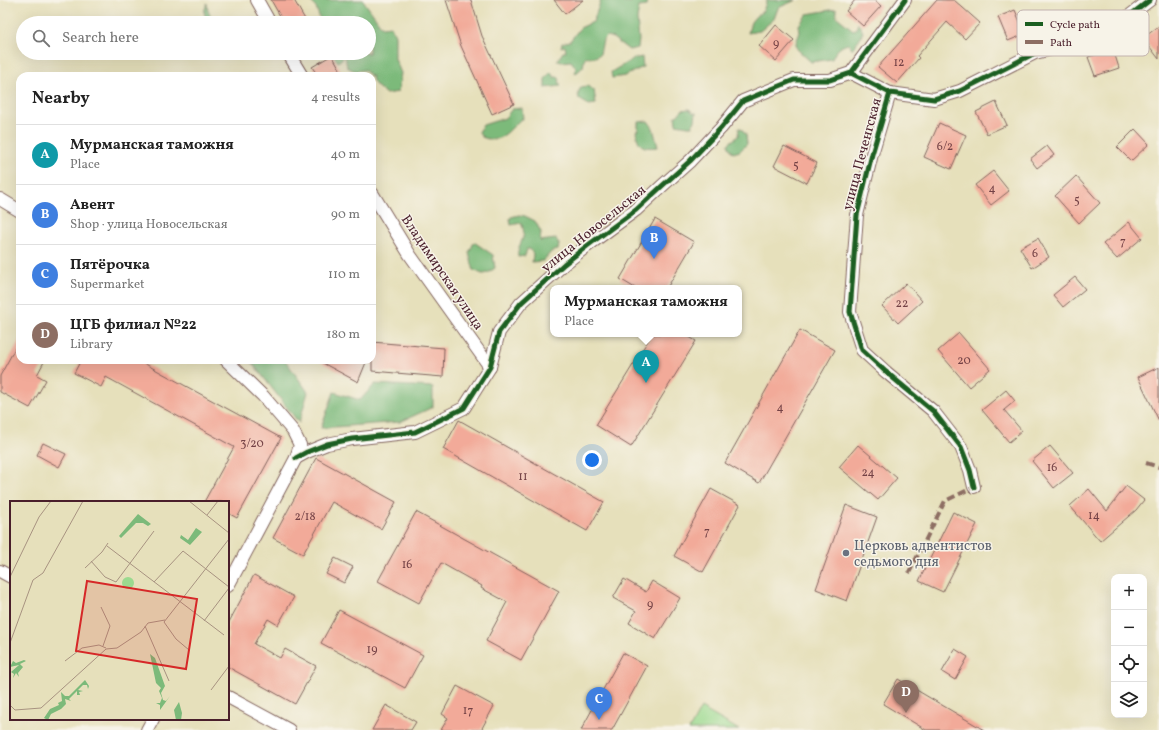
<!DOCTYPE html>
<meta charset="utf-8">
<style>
:root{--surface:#fff;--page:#f2f2f2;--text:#222;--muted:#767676;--line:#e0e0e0;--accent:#0b8043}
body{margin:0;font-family:Vollkorn,serif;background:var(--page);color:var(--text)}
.controls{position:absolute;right:12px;bottom:12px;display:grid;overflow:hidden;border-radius:8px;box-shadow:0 4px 16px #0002}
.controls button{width:36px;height:36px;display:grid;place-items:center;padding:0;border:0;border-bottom:1px solid var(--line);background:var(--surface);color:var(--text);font:20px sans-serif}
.you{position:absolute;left:592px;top:460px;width:14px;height:14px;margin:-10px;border:3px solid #fff;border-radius:50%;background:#1a73e8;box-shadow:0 0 0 6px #1a73e833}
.badge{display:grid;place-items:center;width:26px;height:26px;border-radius:50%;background:var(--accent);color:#fff;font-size:13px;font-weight:700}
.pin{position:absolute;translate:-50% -33px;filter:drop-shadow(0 1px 2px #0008)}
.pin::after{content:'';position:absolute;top:21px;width:14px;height:12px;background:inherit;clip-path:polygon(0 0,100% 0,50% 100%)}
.popup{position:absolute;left:550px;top:285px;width:192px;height:52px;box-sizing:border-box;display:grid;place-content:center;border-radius:8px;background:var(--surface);filter:drop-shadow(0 1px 3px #0005);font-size:13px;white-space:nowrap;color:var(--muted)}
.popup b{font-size:15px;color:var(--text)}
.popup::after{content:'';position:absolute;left:50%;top:100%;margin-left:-8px;border:8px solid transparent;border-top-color:var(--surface)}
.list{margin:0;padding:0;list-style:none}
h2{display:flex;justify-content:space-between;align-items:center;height:52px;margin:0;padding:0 16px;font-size:17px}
h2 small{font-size:13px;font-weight:400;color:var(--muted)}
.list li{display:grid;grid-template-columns:26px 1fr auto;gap:12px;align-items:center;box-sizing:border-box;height:60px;padding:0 16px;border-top:1px solid var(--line)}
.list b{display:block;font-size:15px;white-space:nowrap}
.list p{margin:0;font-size:13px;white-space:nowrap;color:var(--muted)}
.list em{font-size:13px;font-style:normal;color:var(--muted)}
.icon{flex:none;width:22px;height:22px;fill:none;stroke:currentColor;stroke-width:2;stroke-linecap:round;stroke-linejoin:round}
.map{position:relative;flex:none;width:1159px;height:730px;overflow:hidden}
.search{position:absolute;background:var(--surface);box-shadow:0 4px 16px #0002;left:16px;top:16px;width:360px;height:44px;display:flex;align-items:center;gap:10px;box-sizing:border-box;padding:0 14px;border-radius:22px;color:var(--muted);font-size:15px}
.panel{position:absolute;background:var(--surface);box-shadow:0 4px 16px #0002;left:16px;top:72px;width:360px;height:292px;border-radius:12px}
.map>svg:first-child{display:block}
</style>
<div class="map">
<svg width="1159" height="730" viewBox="0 0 1159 730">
<rect width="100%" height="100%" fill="#f7f3e8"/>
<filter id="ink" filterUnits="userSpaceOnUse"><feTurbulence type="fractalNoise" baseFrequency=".025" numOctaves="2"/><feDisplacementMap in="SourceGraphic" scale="8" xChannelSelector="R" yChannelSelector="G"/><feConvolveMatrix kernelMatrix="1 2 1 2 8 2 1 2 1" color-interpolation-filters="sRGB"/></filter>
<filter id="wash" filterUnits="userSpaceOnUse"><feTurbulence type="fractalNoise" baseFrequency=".012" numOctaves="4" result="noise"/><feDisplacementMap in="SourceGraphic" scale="16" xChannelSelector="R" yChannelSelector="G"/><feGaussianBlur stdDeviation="0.9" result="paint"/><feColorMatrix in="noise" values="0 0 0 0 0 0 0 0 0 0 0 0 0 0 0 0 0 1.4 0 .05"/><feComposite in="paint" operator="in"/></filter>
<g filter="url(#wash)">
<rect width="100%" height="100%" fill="#e6e0bb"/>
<path fill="#9bda8f" stroke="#727c5d" d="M701 708 739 730H689Z"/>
<g fill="#7cba7a" stroke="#636c52">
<path d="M309 0H363L382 27 391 26 395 35V59L401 73 398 92 386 94C380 89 372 84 372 76H370L365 70 355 71 347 67 345 56 338 62 332 53H369V23H321L316 7Z"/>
<path d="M601 0H623L624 3 631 2V0H646L647 6 639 7 637 19 639 40 638 48 629 50 613 38 607 36 603 40 600 54 596 57H585L583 67 575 74 576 68 571 61 561 62 559 61H557L563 52H566L565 46 561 47 562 43 570 41 580 28 593 22Z"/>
<path d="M767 0H796L778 8 774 19 760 31 748 33 751 22 756 16 763 11Z"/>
<path d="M207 3 208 11 213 20 219 19 227 23H211C203 15 203 14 207 3Z"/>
<path d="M836 9 837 17 853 30 856 29 858 23 863 32 860 38 852 49 849 44C841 45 835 51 832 59L811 62 797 49 796 43 800 32 799 25 807 14Z"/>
<path d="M642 57 643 67 625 76 612 78 611 72 633 59Z"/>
<path d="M551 72 554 77H558L560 80 559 81 561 86 545 88V79Z"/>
<path d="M587 86 594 90 596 104 589 105 579 99 578 93 581 87Z"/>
<path d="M522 108 523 119H521C508 131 500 145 482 137L479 132 483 125 505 118 512 109Z"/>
<path d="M689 109 694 113H696L695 121 692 126H688L676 124 675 116H677L682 110Z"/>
<path d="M648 121 653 128 658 147C642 149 638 146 636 131L638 130V122Z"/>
<path d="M739 128H741L746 135 747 144 740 151 733 153 729 147 728 144 738 136Z"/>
<path d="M519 215 525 216 535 221 541 232 540 241 556 239 559 244 558 250 552 251 543 261 532 262 533 254 530 249H527L525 256 518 257C516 243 529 239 521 223L511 225 510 219 511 217Z"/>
<path d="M474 242 493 255 495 268C492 270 488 274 483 274 480 274 478 271 474 271L469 253Z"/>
<path d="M250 360H285L308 392 299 423Z"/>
<path d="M375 384 433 387V407L400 422 321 428 334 392 360 400Z"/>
</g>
<g id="blocks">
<g fill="#f2aa99">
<path d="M271 0H294L307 23H284Z"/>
<path d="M446 0H471L482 36 514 104 492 114 461 46Z"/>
<path d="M554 0H583L565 14Z"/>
<path d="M855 0H874L881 6 863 26 846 11Z"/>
<path d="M937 0H954L980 23 965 39 947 22 917 56 919 58 897 83 878 67Z"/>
<path d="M1015 10 1025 34 1008 41 998 17Z"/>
<path d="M776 25 794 40 776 61 759 46Z"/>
<path d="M1159 26V59L1143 38Z"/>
<path d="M1113 49 1119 68 1095 76 1088 57Z"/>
<path d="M332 55 344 76H318L312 67Z"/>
<path d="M996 102 1007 125 987 134 976 112Z"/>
<path d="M939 123 966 135 951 169 924 157Z"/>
<path d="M1135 129 1149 144 1131 161 1117 147Z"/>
<path d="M784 146 817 163 807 183 774 166Z"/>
<path d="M1047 146 1054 155 1037 168 1030 159Z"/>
<path d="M993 171 1009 191 991 205 975 185Z"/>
<path d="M1076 176 1100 203 1079 223 1055 196Z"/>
<path d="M655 219 694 242 667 288H635L620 279Z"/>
<path d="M1129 222 1142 238 1117 259 1103 244Z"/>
<path d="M1038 238 1049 257 1032 268 1020 248Z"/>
<path d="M1075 277 1085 289 1063 307 1053 295Z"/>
<path d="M906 283 922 301 898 323 882 306Z"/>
<path d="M800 330 835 350 759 483 725 463Z"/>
<path d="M959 333 990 369 969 387 938 351Z"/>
<path d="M652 334H684L696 341 631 447 596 425Z"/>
<path d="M20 339V360H45L37 375 46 380 30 408 0 392V376Z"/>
<path d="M372 342 444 348 443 377 372 371Z"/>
<path d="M81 360H138L281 438 237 518 228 513V502H204L234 447 106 377 101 387 74 373Z"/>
<path d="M317 360H367L358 382Z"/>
<path d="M1159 367V421L1138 377Z"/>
<path d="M1006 390 1015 401 1004 410 1022 431 1009 442 982 410Z"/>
<path d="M459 420 604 502 587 531 443 449Z"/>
<path d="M43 443 66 454 59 467 37 455Z"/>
<path d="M858 445 897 478 878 500 839 467Z"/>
<path d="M1050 446 1073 473 1054 488 1032 461Z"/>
<path d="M316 458 396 502 381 529 332 502 303 554 273 538Z"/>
<path d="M1126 486 1144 500 1136 510 1100 541 1070 506 1089 489 1107 511Z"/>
<path d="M711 489 740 505 703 572 674 556Z"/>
<path d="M846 505 877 517 847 601 816 589Z"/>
<path d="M416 512 559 591 521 660 486 641 507 602 481 588 482 586 441 563 419 603 378 581Z"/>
<path d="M953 512 977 524 943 592 919 581Z"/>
<path d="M335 558 353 567 344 583 326 574Z"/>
<path d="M254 575 294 597 278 625 268 619 254 644 280 658 285 649 316 666 295 704 228 667V624Z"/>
<path d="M624 579 646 592 652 581 680 598 655 639 629 623 636 611 613 598Z"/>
<path d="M339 610 423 655 405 688 321 643Z"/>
<path d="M955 649 968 657 955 680 942 672Z"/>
<path d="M623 653 647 666 612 730H581Z"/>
<path d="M898 679 984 730H926L883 704Z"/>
<path d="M457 686 494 706 481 730H441L448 718 442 714Z"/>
<path d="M386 705 416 722 411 730H372Z"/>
</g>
</g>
</g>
<g filter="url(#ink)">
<use href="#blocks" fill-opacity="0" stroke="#81635d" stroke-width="1"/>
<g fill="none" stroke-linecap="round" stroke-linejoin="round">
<defs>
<g id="minor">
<path d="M257 0 270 23"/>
<path d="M288 53 302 76"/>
<path d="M851 73 890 93 934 99 960 91 1035 53 1102 37 1150 0"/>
<path d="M890 93 872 154 857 215 850 312 862 350 886 372 933 411 961 447 970 470 974 487"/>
<path d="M372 193 410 255 490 367"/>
<path d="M0 199 20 211"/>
<path d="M226 360 263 396 293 431 300 445 296 458 228 586"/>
<path d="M296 458 307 452 327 444 352 439 415 432 464 408 490 367 499 332 521 303 564 264 587 246 636 210 662 186 690 161 721 128 743 101 794 80H830L851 73 905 0"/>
<path d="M0 571 11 577"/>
<path d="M228 697 289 730"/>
<path d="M147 730 153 719"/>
</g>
</defs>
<use href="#minor" stroke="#81635d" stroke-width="14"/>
<use href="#minor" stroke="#fff" stroke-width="12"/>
<g stroke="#8d6e63" stroke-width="4" stroke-dasharray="8 4" stroke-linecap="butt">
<path d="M1146 463 1159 467"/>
<path d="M909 573 945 501 974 487"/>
</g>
<defs>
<g id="cycleway">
<path d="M851 73 890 93 934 99 960 91 1035 53 1102 37 1150 0"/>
<path d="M890 93 872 154 857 215 850 312 862 350 886 372 933 411 961 447 970 470 974 487"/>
<path d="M296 458 307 452 327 444 352 439 415 432 464 408 490 367 499 332 521 303 564 264 587 246 636 210 662 186 690 161 721 128 743 101 794 80H830L851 73 905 0"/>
</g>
</defs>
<use href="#cycleway" stroke="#f7f3e8" stroke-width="8"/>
<use href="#cycleway" stroke="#1b5e20" stroke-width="5"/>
</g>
</g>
<circle fill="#6b7280" stroke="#f7f3e8" stroke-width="1.5" cx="846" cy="553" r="4"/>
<g text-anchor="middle" stroke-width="3" stroke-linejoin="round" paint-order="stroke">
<g font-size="12" fill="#744246">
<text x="776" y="47">9</text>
<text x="899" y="66">12</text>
<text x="945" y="150">6/2</text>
<text x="796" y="169">5</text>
<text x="992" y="192">4</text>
<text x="1077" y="204">5</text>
<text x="1123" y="245">7</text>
<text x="1035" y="257">6</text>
<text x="902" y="307">22</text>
<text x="964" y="364">20</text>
<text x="780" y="411">4</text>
<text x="252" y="447">3/20</text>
<text x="1052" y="471">16</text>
<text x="868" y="476">24</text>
<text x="523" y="480">11</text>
<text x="1094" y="519">14</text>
<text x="305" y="520">2/18</text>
<text x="707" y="535">7</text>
<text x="407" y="568">16</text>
<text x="650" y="608">9</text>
<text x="372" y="653">19</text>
<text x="468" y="714">17</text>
</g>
<g font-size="14" fill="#4a1f2b" stroke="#f7f3e8">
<text transform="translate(861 154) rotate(-75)" y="5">улица Печенгская</text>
<text transform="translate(593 228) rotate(-39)" y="5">улица Новосельская</text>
<text transform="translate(443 272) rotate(56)" y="5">Владимирская улица</text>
</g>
<g font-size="14" fill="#5b616d" stroke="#f7f3e8" text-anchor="start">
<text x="854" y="550">Церковь адвентистов<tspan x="854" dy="16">седьмого дня</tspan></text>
</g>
</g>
<g transform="translate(10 501)">
<rect width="219" height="219" fill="#e6e0bb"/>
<path d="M112 82a6 6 0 1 1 12 0a6 6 0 1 1-12 0Z" fill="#9bda8f"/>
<path d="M128 13 141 23 138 25 133 22H126L111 37 109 35ZM186 27 192 31 180 44 170 37 171 34 178 39ZM140 153 145 157 155 185 151 192 153 199 156 200 160 195 150 209V204L146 202H150L152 197 149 190 151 187 146 182ZM14 159 16 160 10 163 13 166 8 172 9 176 6 172 3 177 4 173 1 171 9 164 0 166 3 160 6 162ZM75 179 79 185 78 188 77 184H73L68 189 73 190 69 191 70 194H67V190L59 198 61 200 55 198 56 203 51 208 41 213 38 219 34 217 40 208 49 204 48 202 52 200 51 191 55 195H59ZM169 201 172 212 171 219H166L164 209Z" fill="#7cba7a"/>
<path fill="none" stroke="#a89381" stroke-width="1" d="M179 0 219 32M197 14 208 0M97 45 214 134M81 60 95 76 106 81 144 30M75 67 92 51 98 42M0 76 29 16 41 0M144 81 173 50 219 86M91 106 100 125 93 145M194 120 219 87M135 125 159 180M0 142 23 79 33 72 73 0M179 149 166 138 154 121 219 38M55 160 72 147 89 144 96 147M201 189 219 165M0 204 5 209 31 207 96 148 107 147 131 131 138 122 155 119"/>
<path fill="#d62828" fill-opacity="0.15" stroke="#d62828" stroke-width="2" d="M77 80 187 98 176 168 66 150Z"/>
<rect width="219" height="219" fill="none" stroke="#4a1f2b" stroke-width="2"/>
</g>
<rect x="1017" y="10" width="132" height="46" rx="6" fill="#f7f3e8" stroke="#c3b3af" stroke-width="1"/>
<rect x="1025" y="22" width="18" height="4" fill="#1b5e20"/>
<rect x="1025" y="40" width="18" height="4" fill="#8d6e63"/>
<g font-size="11" fill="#4a1f2b">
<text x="1050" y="28">Cycle path</text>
<text x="1050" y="46">Path</text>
</g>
</svg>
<div class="controls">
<button>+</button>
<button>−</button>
<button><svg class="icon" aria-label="locate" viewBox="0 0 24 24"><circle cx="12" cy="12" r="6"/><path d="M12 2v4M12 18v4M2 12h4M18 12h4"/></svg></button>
<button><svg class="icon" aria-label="layers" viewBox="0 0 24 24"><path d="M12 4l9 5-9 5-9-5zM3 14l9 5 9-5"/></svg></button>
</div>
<div class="you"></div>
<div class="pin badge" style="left:646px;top:383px;background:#0f9aa8">A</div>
<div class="popup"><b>Мурманская таможня</b>Place</div>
<div class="pin badge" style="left:654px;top:259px;background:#3f7fe0">B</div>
<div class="pin badge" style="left:599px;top:720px;background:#3f7fe0">C</div>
<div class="pin badge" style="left:906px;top:713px;background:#8d6e63">D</div>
<div class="search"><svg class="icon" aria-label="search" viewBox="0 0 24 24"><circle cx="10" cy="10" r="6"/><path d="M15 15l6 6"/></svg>Search here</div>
<section class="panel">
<h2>Nearby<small>4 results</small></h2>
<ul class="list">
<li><span class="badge" style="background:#0f9aa8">A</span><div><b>Мурманская таможня</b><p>Place</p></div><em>40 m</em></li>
<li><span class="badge" style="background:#3f7fe0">B</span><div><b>Авент</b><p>Shop · улица Новосельская</p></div><em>90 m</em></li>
<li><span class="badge" style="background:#3f7fe0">C</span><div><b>Пятёрочка</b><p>Supermarket</p></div><em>110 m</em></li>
<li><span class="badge" style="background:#8d6e63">D</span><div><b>ЦГБ филиал №22</b><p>Library</p></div><em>180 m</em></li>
</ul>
</section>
</div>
